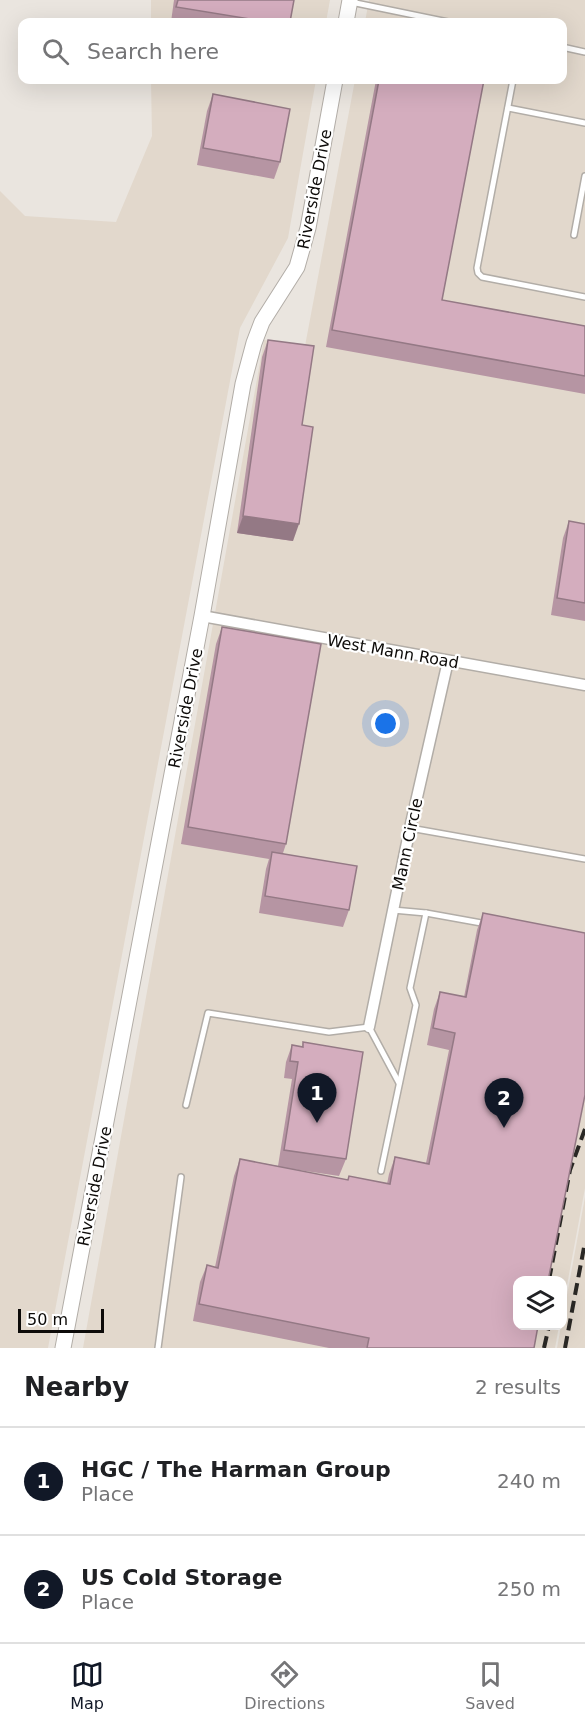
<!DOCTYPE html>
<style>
:root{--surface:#fff;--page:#f2f2f2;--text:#202124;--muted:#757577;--line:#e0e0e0;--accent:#111827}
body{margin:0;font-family:"DejaVu Sans",sans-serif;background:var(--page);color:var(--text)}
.controls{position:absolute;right:18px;bottom:18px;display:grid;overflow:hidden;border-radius:12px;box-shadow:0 6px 24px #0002}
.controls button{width:54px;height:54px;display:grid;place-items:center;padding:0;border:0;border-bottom:2px solid var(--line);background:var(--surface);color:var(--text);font:30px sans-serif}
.scale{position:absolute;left:18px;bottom:15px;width:86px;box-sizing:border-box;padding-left:6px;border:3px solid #0d0b09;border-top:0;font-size:16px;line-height:21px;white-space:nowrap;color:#0d0b09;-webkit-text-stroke:4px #fff;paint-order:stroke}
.you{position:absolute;left:386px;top:724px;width:21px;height:21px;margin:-15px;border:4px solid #fff;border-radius:50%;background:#1a73e8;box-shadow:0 0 0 9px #1a73e833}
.badge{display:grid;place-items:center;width:39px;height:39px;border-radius:50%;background:var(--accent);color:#fff;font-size:20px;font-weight:700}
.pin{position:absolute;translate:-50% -50px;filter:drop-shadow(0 2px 3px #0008)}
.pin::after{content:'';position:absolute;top:32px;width:21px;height:18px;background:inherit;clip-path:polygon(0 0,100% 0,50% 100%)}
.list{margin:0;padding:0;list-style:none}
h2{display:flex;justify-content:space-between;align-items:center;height:78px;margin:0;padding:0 24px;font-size:26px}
h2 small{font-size:20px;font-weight:400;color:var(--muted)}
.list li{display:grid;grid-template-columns:39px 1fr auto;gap:18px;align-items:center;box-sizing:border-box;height:108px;padding:0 24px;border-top:2px solid var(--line)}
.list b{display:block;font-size:22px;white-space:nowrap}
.list p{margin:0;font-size:20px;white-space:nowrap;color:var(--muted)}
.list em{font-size:20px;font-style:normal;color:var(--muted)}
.icon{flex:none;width:33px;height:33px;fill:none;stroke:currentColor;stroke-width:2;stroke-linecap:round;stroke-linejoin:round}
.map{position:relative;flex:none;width:585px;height:1348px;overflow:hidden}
.search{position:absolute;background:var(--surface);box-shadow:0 6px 24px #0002;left:18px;right:18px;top:18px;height:66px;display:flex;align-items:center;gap:15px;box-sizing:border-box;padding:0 21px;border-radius:12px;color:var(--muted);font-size:22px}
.sheet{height:294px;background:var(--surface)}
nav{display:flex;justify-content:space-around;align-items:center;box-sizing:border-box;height:84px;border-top:2px solid var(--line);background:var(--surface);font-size:16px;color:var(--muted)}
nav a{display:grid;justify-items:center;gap:3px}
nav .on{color:var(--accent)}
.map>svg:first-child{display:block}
</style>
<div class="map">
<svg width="585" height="1348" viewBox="0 0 585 1348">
<rect width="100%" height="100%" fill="#eae5df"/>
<g fill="#e2d8cc">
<path d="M151 0H330L326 22H151Z"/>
<path d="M369 0H585V1188L563 1307 562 1280H518V1326H559L555 1348H83L264 340 305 346 355 80H562V22H365Z"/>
<path d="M151 80H316L288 238 240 328 48 1348H0V191L25 216 116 222 152 136Z"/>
<path d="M585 1197V1348H557L561 1326H562L563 1317Z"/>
</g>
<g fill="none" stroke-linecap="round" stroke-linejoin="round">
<defs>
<g id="lane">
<path d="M351 2 448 22"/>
<path d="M562 47 585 52"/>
<path d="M513 80 477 268 478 273 482 277 585 297"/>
<path d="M508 108 585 123"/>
<path d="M574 235 585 176"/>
<path d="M410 828 585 859"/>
<path d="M393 910 426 913 487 924"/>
<path d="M186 1105 208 1013 329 1032 369 1027 399 1083"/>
<path d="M381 1171 416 1005 410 988 426 913"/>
<path d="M158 1348 181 1177"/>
</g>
<g id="street">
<path d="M202 616 585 685"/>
<path d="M369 1027 410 828 448 661"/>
</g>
<g id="secondary">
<path d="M346 22 350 0"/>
<path d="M63 1348 202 616 243 384 254 343 262 322 297 267 308 228 335 80"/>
</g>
</defs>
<use href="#lane" stroke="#b2ada7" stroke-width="8"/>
<use href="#street" stroke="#b2ada7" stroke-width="13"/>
<use href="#secondary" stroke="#b2ada7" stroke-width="17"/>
<use href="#lane" stroke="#fff" stroke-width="5"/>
<use href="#street" stroke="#fff" stroke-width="10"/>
<use href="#secondary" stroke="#fff" stroke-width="15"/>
<g stroke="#2a2825" stroke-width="4" stroke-dasharray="12 6" stroke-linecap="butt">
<path d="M549 1280 570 1170 585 1129"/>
<path d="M544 1348 549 1326"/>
<path d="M565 1348 585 1242"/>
</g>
</g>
<g fill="#b695a3">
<path d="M174 0H294L290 22H171Z"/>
<path d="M376 80H484L442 300 585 326V394L326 347Z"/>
<path d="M213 94 280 162 274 179 197 165 207 111Z"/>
<path d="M268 340 302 425 293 541 237 533 262 357Z"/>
<path d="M569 521 585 524V621L551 615 563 538Z"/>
<path d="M222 627 286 844 283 853 349 910 343 927 259 913 266 869 269 859 181 844 216 644Z"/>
<path d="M483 913 534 1348H329L193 1321 200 1282 207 1265 215 1267 234 1176 240 1159 278 1166 292 1079 284 1078 286 1062 292 1045 302 1047 303 1042 346 1159 339 1176 285 1168 348 1180 349 1176 387 1184 389 1174 395 1157 426 1163 449 1050 427 1045 434 1009 440 992 464 997 477 930Z"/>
</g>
<path fill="#947985" d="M243 516 299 524 293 541 237 533Z"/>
<g fill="#d4adbe" stroke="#947985" stroke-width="1.5">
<path d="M178 0H294L290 22H268L176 7Z"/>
<path d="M390 20 403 22H389Z"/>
<path d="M379 80H484L442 300 585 326V376L332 330Z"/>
<path d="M213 94 290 109 280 162 203 148Z"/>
<path d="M268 340 314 346 302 425 313 427 299 524 243 516Z"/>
<path d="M569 521 585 524V603L557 598Z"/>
<path d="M222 627 321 644 286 844 188 827Z"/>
<path d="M272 852 357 866 349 910 265 896Z"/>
<path d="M483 913 585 933V1095L548 1281H518V1326H538L534 1348H367L369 1338 199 1304 207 1265 218 1268 240 1159 348 1180 349 1176 390 1184 395 1157 429 1164 455 1033 433 1028 440 992 466 997Z"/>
<path d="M303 1042 363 1052 346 1159 284 1150 298 1062 290 1061 292 1045 303 1047Z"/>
</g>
<g text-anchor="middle" stroke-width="4.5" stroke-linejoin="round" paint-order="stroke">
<g font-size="16" fill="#0d0b09" stroke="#fff">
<text transform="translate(314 189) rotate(-79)" y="6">Riverside Drive</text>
<text transform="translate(393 651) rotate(10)" y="6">West Mann Road</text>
<text transform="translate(185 708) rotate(-79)" y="6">Riverside Drive</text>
<text transform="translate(407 844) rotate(-78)" y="6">Mann Circle</text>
<text transform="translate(94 1186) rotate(-79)" y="6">Riverside Drive</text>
</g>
</g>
</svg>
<div class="controls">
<button><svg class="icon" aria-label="layers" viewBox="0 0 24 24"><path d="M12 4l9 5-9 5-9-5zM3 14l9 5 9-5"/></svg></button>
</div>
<div class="scale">50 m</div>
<div class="you"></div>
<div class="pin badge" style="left:317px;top:1123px">1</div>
<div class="pin badge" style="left:504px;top:1128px">2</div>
<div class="search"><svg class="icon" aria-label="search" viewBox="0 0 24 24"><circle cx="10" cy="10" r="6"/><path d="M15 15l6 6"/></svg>Search here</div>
</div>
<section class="sheet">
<h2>Nearby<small>2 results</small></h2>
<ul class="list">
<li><span class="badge">1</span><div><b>HGC / The Harman Group</b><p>Place</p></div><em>240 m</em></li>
<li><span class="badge">2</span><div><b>US Cold Storage</b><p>Place</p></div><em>250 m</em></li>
</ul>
</section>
<nav>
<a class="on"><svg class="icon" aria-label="map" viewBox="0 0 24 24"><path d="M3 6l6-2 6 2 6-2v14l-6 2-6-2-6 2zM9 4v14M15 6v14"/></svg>Map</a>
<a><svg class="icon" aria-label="directions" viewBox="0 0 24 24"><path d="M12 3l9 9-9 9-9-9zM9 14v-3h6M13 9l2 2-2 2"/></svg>Directions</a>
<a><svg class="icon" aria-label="saved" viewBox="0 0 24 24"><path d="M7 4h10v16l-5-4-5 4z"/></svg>Saved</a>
</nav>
